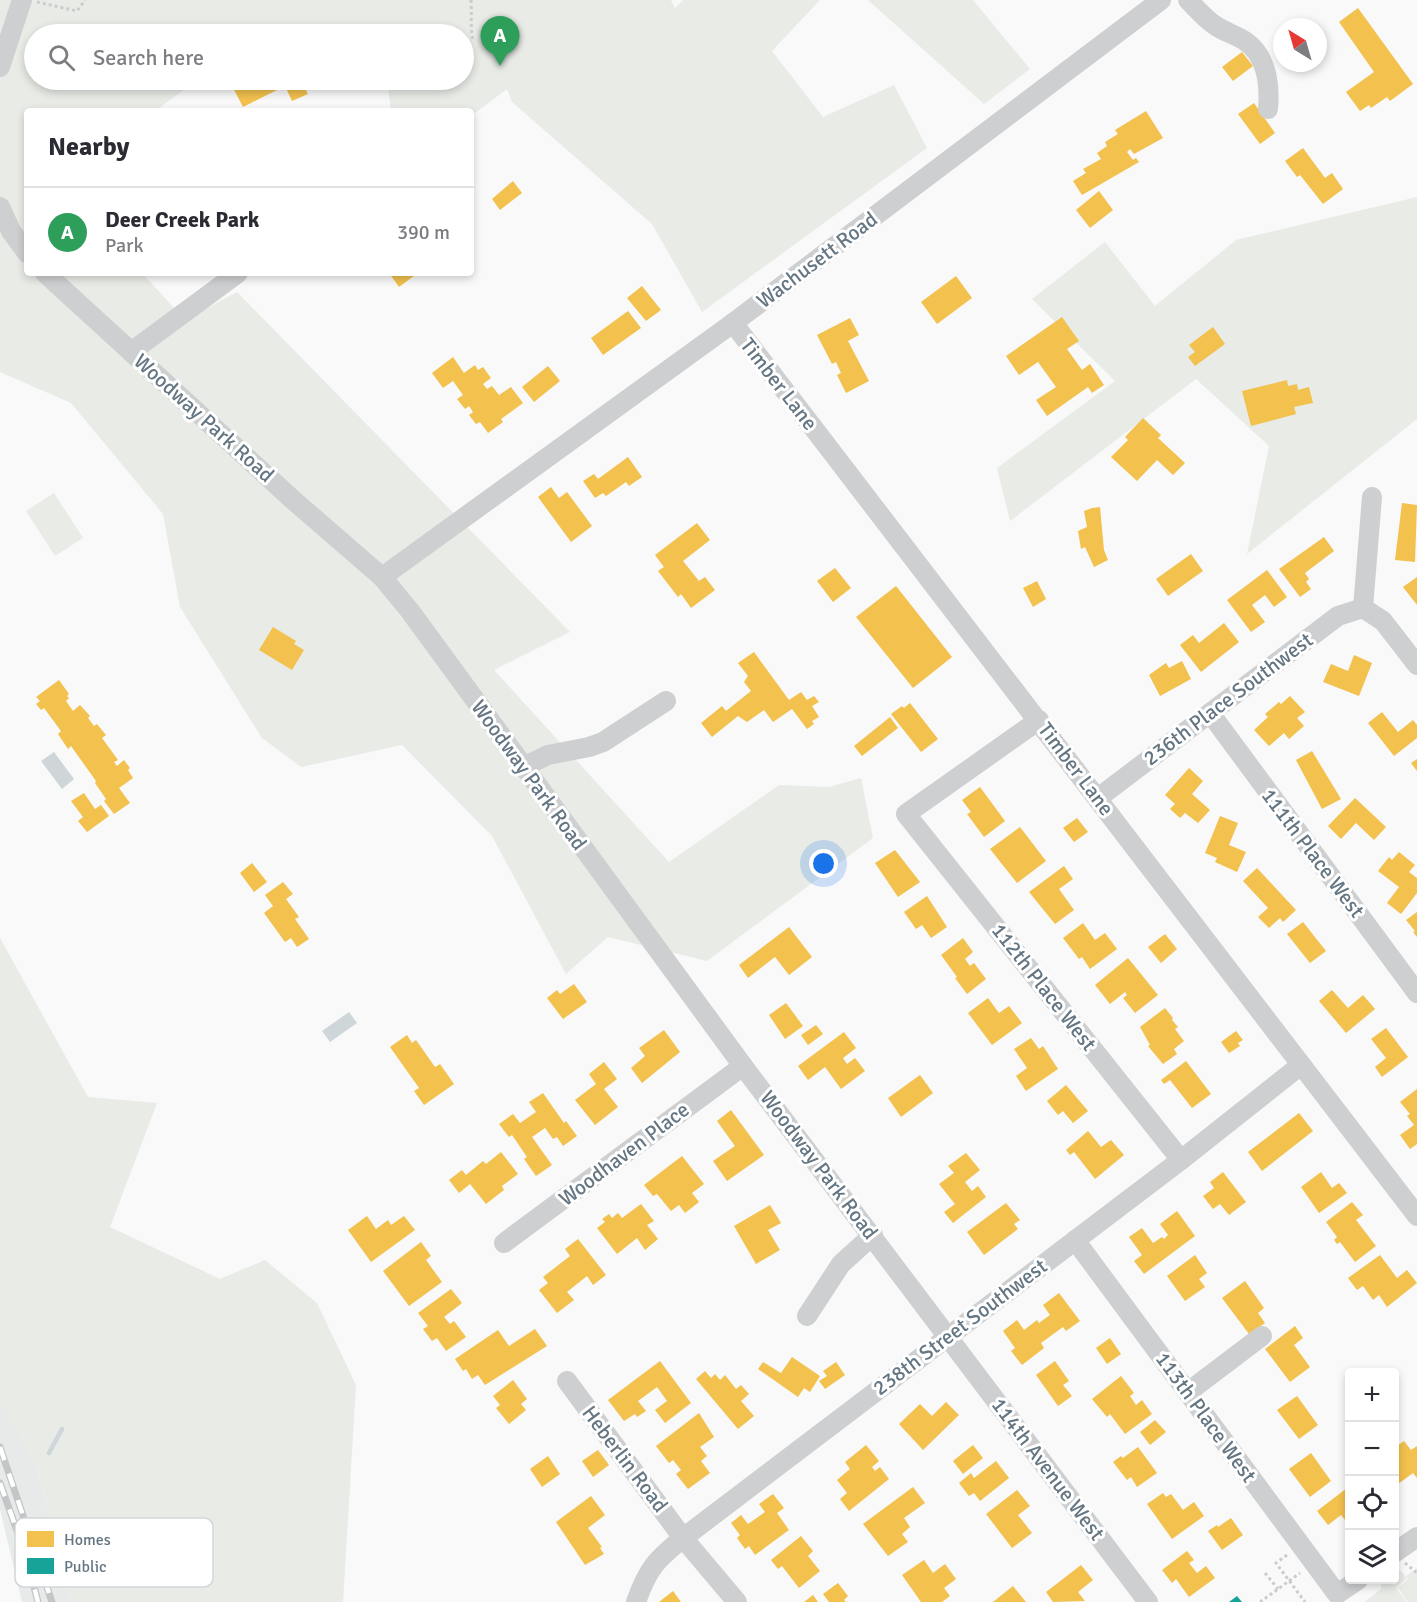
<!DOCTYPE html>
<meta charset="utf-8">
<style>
:root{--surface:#fff;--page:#f2f2f3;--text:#2b2b33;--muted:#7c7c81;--line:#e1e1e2;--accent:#d93025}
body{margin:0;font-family:Signika,sans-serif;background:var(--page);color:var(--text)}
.controls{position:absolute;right:18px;bottom:18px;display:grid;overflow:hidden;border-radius:6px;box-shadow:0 3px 9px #0003}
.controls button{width:54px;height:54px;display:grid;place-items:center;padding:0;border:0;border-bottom:2px solid var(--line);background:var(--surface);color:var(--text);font:30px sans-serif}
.compass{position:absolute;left:1273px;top:18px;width:54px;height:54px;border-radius:50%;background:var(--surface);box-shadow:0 3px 9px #0003;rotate:323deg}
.you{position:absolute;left:824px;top:864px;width:21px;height:21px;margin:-15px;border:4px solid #fff;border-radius:50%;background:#1a73e8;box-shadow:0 0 0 9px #1a73e833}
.badge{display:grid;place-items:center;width:39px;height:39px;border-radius:50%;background:var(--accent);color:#fff;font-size:20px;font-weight:700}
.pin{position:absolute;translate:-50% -50px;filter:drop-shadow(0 2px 3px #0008)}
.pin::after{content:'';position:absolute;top:32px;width:21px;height:18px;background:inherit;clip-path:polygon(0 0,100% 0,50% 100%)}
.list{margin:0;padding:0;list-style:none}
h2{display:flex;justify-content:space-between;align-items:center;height:78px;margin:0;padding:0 24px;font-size:26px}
h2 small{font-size:20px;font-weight:400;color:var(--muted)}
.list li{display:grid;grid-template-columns:39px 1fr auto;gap:18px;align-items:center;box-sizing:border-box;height:90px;padding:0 24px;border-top:2px solid var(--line)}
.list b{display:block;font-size:22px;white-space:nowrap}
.list p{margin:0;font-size:20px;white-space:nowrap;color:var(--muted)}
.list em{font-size:20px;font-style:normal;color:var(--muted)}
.icon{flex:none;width:33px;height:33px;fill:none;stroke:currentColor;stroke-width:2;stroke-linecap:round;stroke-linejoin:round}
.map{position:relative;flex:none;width:1417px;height:1602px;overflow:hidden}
.search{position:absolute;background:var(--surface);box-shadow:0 3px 9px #0003;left:24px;top:24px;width:450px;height:66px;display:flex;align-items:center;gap:15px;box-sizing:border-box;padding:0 21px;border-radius:33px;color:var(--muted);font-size:22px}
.panel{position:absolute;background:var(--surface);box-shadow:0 3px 9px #0003;left:24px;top:108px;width:450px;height:168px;border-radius:6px}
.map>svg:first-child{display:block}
</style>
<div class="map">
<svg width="1417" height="1602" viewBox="0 0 1417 1602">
<rect width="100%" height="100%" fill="#f9f9f9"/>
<path fill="#e8e9e9" d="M0 1398 38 1471 72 1602H22L0 1509Z"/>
<g fill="#e8ebe6">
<path d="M0 0H671L675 8 683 0H820L772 51 823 117 894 85 927 148 702 312 652 224 512 102 507 89 471 116V111H391L387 80H464V34H34V80H197L155 111H27V273H142L185 320 237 292 570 632 494 670 669 862 779 785 829 787 861 778 873 838 707 961 608 937 566 974 492 836 402 745 301 767 262 738 180 607 163 514 71 403 0 372Z"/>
<path d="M868 0H973L1030 69 984 104Z"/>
<path d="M1417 197V419L1247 554 1269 446 1196 379 1010 521 997 468 1115 381 1032 299 1105 242 1155 306 1236 240Z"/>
<path d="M54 493 83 538 55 556 26 511Z"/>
<path d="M0 938 88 1097 157 1103 110 1227 220 1279 265 1260 317 1303 356 1385 343 1602H72L38 1471 0 1401Z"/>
<path d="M1395 1565 1407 1578 1396 1588 1407 1602H1364L1381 1589V1585L1378 1580H1394Z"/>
<path d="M1417 1568V1602H1408L1398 1588 1408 1579 1406 1576Z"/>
</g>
<g fill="#ced6d9">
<path d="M54 752 74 779 62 789 41 761Z"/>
<path d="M349 1012 357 1023 330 1042 322 1031Z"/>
</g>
<g fill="#f2c14e">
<path d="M1358 8 1413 84 1390 101 1387 97 1371 108 1369 105 1360 111 1346 92 1374 72 1339 22Z"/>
<path d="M1242 52 1253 66 1233 81 1222 67Z"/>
<path d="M236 80H253L255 83 261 80H310L302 83 308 94 292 101 285 86 243 107 230 82Z"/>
<path d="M1254 103 1275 133 1260 144 1238 114Z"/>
<path d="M1146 111 1163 138 1134 154 1130 149 1127 152 1133 160 1136 158 1139 162 1082 195 1073 181 1086 173 1083 169 1101 159 1097 153 1107 146 1105 142 1118 134 1115 130Z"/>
<path d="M1303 148 1325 178 1332 173 1343 189 1323 204 1300 175 1297 177 1285 161Z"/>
<path d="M513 181 522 193 500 210 492 199Z"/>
<path d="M1099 191 1113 210 1090 228 1076 210Z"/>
<path d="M389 273H418L399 287Z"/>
<path d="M956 276 972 298 937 324 921 302Z"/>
<path d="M642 286 661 310 646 321 627 298Z"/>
<path d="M628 311 641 328 603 355 591 338Z"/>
<path d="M1062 317 1079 341 1067 349 1082 370 1090 364 1104 385 1092 393 1088 387 1047 416 1036 400 1056 387 1038 362 1019 375 1006 356Z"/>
<path d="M850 318 859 335 848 341 869 381 846 393 837 375 841 373 836 362 832 364 817 335Z"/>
<path d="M1213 327 1225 344 1195 366 1188 357 1195 352 1189 345Z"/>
<path d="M453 357 464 373 475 365 478 370 483 367 491 378 483 384 487 389 492 386 499 395 511 387 523 403 501 419 503 422 488 433 480 422 476 424 469 415 473 412 469 406 465 409 457 399 463 395 453 381 443 388 432 373Z"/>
<path d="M548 366 560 381 534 402 522 387Z"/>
<path d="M1287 380 1288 386 1297 384 1298 390 1309 387 1313 403 1294 407 1296 414 1251 426 1242 391Z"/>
<path d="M1143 418 1161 435 1158 438 1185 463 1173 475 1157 460 1137 481 1111 457 1128 440 1125 437Z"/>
<path d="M628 457 642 477 629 486 626 482 606 496 603 493 595 498 583 481 594 474 598 479Z"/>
<path d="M551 487 559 498 567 492 592 526 571 542 538 497Z"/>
<path d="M1402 503 1417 505 1415 562 1395 560Z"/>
<path d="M1100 507 1104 550 1108 560 1094 567 1085 547 1081 549 1078 531 1087 527 1084 511 1092 508Z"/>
<path d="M697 523 710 540 683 561 699 581 705 577 715 590 691 608 681 594 678 597 658 571 664 567 655 555Z"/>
<path d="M1324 537 1334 551 1305 573 1309 579 1306 582 1311 589 1300 597 1279 569Z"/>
<path d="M1191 554 1203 571 1168 596 1156 579Z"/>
<path d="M835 568 851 588 833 602 817 581Z"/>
<path d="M1267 570 1287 597 1274 607 1265 595 1252 605 1265 622 1251 632 1227 600Z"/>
<path d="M1417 577V605L1403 587Z"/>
<path d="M1037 581 1046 599 1033 607 1023 588Z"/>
<path d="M896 586 952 657 913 688 856 617Z"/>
<path d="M1224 623 1239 642 1201 672 1180 645 1193 635 1199 643Z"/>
<path d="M273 627 296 641 294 644 304 650 292 670 259 650Z"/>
<path d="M754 652 789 700 801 692 807 700 814 696 819 702 812 706 819 717 812 721 814 724 807 729 792 709 773 722 764 710 747 722 738 716 712 737 701 723 722 706 726 711 751 691 744 682 748 676 738 663Z"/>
<path d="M1354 655 1372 663 1359 696 1323 682 1331 664 1348 671Z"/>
<path d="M1182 661 1191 679 1160 696 1149 675 1166 663 1169 668Z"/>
<path d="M59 680 69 694 67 696 69 698 66 701 73 711 80 705 90 716 88 718 94 726 97 724 106 735 102 738 118 760 114 762 117 766 124 760 130 768 128 770 133 778 119 788 130 803 114 814 104 801 106 799 95 783 96 781 71 746 68 749 58 734 61 731 44 708 41 710 36 704 40 701 36 697Z"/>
<path d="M1290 696 1305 712 1297 718 1304 726 1289 739 1284 733 1269 746 1254 730 1268 717 1265 714 1279 702 1281 704Z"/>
<path d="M910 703 938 739 921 752 891 714 902 706 904 708Z"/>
<path d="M1382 712 1398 732 1413 720 1417 725V738L1394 756 1368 723Z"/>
<path d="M890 717 898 728 862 756 854 746Z"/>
<path d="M1312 751 1341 799 1322 809 1296 760Z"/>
<path d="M1417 759V771L1411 763Z"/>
<path d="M1189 768 1203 781 1192 794 1210 810 1198 823 1185 813 1180 818 1170 809 1175 804 1165 795Z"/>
<path d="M980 787 1005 821 984 837 967 814 971 812 962 800Z"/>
<path d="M84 793 95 809 101 805 109 816 87 832 78 821 83 817 71 801Z"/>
<path d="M1355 798 1386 827 1374 840 1356 823 1341 839 1328 826Z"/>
<path d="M1220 816 1238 823 1229 845 1246 852 1237 872 1215 862 1217 858 1205 853Z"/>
<path d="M1077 818 1088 832 1074 842 1063 828Z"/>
<path d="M1020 827 1046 861 1017 883 990 849Z"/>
<path d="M895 850 920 882 898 897 875 863Z"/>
<path d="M1399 852 1415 865 1409 872 1417 878V893L1401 914 1387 903 1399 887 1378 871 1389 857 1392 860Z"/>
<path d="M252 863 267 882 254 892 240 873Z"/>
<path d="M1064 866 1073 879 1059 889 1074 910 1055 924 1029 892Z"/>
<path d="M1257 868 1296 910 1283 922 1280 918 1269 928 1258 917 1268 908 1243 881Z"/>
<path d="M283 882 293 894 286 899 299 917 295 919 309 939 297 947 291 938 285 942 264 913 273 906 265 895Z"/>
<path d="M927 896 947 927 931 938 922 925 916 929 904 912Z"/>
<path d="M1417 912V937L1413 932 1415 931 1406 920Z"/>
<path d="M1303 922 1326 951 1310 963 1287 934Z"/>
<path d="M1083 923 1095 940 1105 933 1117 949 1090 969 1082 957 1079 959 1063 938Z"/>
<path d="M789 927 812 957 789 975 775 957 748 978 739 965Z"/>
<path d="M1165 934 1177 949 1161 963 1148 947Z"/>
<path d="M963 938 973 952 965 959 970 966 974 963 986 979 967 994 955 978 957 977 941 955Z"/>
<path d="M1128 958 1158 995 1135 1013 1123 998 1127 995 1125 992 1110 1004 1095 985Z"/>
<path d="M574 984 587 1002 563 1019 547 998 557 990 560 994Z"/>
<path d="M1332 990 1348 1008 1363 995 1375 1009 1346 1033 1319 1001Z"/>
<path d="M988 998 999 1013 1009 1006 1022 1023 992 1045 968 1013Z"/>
<path d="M786 1003 803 1026 785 1039 769 1015Z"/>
<path d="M1165 1008 1173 1018 1172 1020 1178 1027 1175 1029 1184 1041 1174 1049 1177 1054 1163 1064 1148 1046 1150 1045 1140 1027Z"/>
<path d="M816 1025 823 1034 808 1045 801 1035Z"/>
<path d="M1386 1028 1408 1057 1382 1077 1375 1067 1386 1058 1371 1039Z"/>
<path d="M664 1030 680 1052 642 1083 631 1068 645 1056 639 1048Z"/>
<path d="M1236 1031 1243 1040 1238 1043 1240 1046 1229 1053 1221 1042Z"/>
<path d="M844 1032 856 1048 843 1058 847 1064 855 1058 865 1071 841 1089 825 1067 808 1080 798 1066Z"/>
<path d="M407 1035 412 1043 416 1040 435 1067 440 1064 454 1084 424 1105 414 1091 419 1088 390 1047Z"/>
<path d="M1031 1038 1039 1049 1043 1046 1058 1069 1026 1091 1016 1076 1027 1068 1014 1049Z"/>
<path d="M1186 1061 1211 1094 1192 1108 1170 1080 1164 1084 1161 1080Z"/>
<path d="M604 1062 617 1079 604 1089 618 1107 595 1125 575 1100 596 1084 589 1074Z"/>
<path d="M920 1075 933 1093 901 1117 888 1098Z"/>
<path d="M1066 1085 1088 1111 1073 1123 1063 1111 1058 1115 1047 1101Z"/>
<path d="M1417 1089V1144L1410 1149 1400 1135 1414 1125 1407 1116 1410 1114 1400 1102Z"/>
<path d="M543 1093 564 1123 566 1121 577 1136 563 1146 557 1137 553 1139 545 1128 532 1137 552 1165 536 1176 524 1159 527 1157 512 1135 509 1137 499 1124 513 1114 520 1123 536 1112 529 1102Z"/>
<path d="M731 1110 764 1155 727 1181 713 1161 735 1146 717 1121Z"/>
<path d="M1299 1113 1313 1131 1262 1171 1248 1152Z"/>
<path d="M1088 1131 1101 1147 1111 1140 1124 1155 1095 1179 1074 1152 1070 1155 1066 1150Z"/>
<path d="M501 1152 518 1174 502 1186 504 1190 486 1204 470 1184 459 1193 449 1180 462 1170 466 1175 483 1161 486 1164Z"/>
<path d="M966 1153 980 1170 965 1182 972 1191 978 1186 986 1197 953 1223 944 1212 955 1204 939 1184 954 1173 948 1166Z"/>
<path d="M682 1156 704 1184 692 1193 699 1202 685 1213 679 1205 671 1211 657 1194 653 1196 644 1185Z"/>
<path d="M1223 1172 1246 1202 1229 1215 1220 1204 1213 1209 1203 1196 1214 1188 1210 1182Z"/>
<path d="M1321 1172 1332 1188 1339 1183 1347 1193 1319 1213 1301 1187Z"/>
<path d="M1352 1202 1363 1215 1356 1220 1376 1246 1355 1262 1340 1242 1337 1244 1334 1240 1337 1237 1326 1222Z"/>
<path d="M1006 1203 1020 1220 1014 1224 1018 1229 984 1255 967 1232Z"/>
<path d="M641 1204 654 1221 647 1225 658 1239 645 1250 637 1238 617 1254 597 1228 605 1222 602 1219 609 1214 612 1218 618 1213 622 1218Z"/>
<path d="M770 1205 781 1223 768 1230 780 1250 756 1264 734 1226Z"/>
<path d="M1177 1211 1195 1236 1144 1274 1134 1261 1142 1255 1129 1237 1142 1228 1153 1243 1162 1237 1164 1239 1168 1235 1160 1224Z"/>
<path d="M367 1216 376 1229 388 1220 391 1225 404 1216 415 1230 371 1262 348 1230Z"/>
<path d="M578 1239 606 1275 593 1285 587 1276 567 1292 574 1300 557 1313 539 1290 548 1283 543 1277 570 1256 565 1249Z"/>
<path d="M421 1242 431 1256 426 1260 442 1282 409 1306 383 1271Z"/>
<path d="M1195 1255 1207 1273 1199 1279 1205 1287 1185 1301 1167 1276Z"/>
<path d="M1380 1255 1397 1278 1407 1270 1417 1283 1387 1307 1379 1295 1373 1300 1363 1286 1357 1290 1348 1278Z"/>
<path d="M1245 1281 1264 1308 1258 1313 1265 1323 1249 1334 1222 1298Z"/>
<path d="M451 1289 462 1303 444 1317 450 1324 454 1321 466 1337 446 1351 437 1338 432 1341 423 1329 428 1326 418 1313Z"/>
<path d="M1059 1293 1080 1321 1066 1331 1063 1327 1041 1343 1044 1348 1022 1365 1011 1351 1015 1348 1003 1331 1017 1320 1024 1330 1037 1320 1039 1323 1050 1315 1043 1305Z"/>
<path d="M1295 1326 1303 1338 1294 1345 1310 1367 1290 1382 1265 1349Z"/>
<path d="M535 1329 547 1346 485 1385 478 1375 472 1379 466 1369 463 1371 455 1359 498 1330 509 1346Z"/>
<path d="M1110 1338 1121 1354 1107 1364 1096 1348Z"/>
<path d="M792 1357 820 1376 810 1392 804 1388 798 1397 758 1369 763 1362 781 1373Z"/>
<path d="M660 1361 691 1403 665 1423 655 1410 667 1401 657 1387 638 1401 646 1411 637 1417 635 1414 624 1421 608 1400Z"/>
<path d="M1055 1361 1069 1381 1063 1385 1072 1396 1058 1406 1036 1375Z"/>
<path d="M836 1362 845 1375 825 1389 819 1381 827 1376 823 1371Z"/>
<path d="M705 1371 711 1378 715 1374 720 1380 725 1375 736 1389 741 1385 749 1394 741 1401 754 1416 738 1429 696 1379Z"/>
<path d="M1121 1376 1134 1393 1130 1396 1136 1405 1142 1400 1152 1414 1125 1434 1110 1414 1107 1417 1092 1399Z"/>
<path d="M513 1380 527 1399 521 1404 526 1410 509 1424 496 1408 500 1405 493 1396Z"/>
<path d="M1297 1396 1318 1425 1299 1439 1277 1410Z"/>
<path d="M946 1402 959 1415 923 1450 899 1424 920 1404 932 1416Z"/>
<path d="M699 1413 714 1437 700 1447 707 1456 701 1461 710 1473 688 1489 676 1474 681 1470 673 1460 669 1463 656 1446Z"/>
<path d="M1155 1420 1166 1432 1150 1445 1140 1432Z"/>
<path d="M1404 1441 1411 1450 1417 1446V1478L1413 1473 1394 1487V1448Z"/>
<path d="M866 1445 879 1461 872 1467 875 1471 880 1467 889 1479 849 1511 840 1499 847 1493 837 1480 850 1469 845 1462Z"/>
<path d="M973 1445 983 1458 963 1474 953 1461Z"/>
<path d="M1138 1447 1157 1473 1137 1487 1131 1477 1127 1480 1113 1462 1121 1456 1123 1458Z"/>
<path d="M598 1450 609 1465 593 1477 582 1461Z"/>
<path d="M1311 1453 1331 1481 1310 1497 1289 1469Z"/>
<path d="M548 1456 560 1474 542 1487 530 1469Z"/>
<path d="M996 1461 1009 1478 980 1501 974 1493 969 1496 959 1483 971 1473 974 1478Z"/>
<path d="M913 1487 925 1503 904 1518 910 1527 902 1534 908 1542 888 1556 863 1524Z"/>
<path d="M1347 1488 1350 1491V1526L1341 1515 1328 1525 1317 1511Z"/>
<path d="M1017 1490 1030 1506 1018 1515 1032 1533 1012 1548 986 1514Z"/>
<path d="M1163 1493 1166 1497 1171 1494 1183 1510 1194 1502 1204 1516 1172 1539 1147 1504Z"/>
<path d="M773 1494 784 1508 777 1513 789 1530 755 1555 749 1546 745 1549 737 1538 740 1535 731 1523 741 1515 748 1524 765 1512 759 1504Z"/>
<path d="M591 1496 605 1515 588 1528 602 1547 600 1548 604 1554 585 1565 556 1522Z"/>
<path d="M1231 1518 1243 1535 1222 1550 1208 1531 1217 1525 1218 1527Z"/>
<path d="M801 1536 813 1551 808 1556 820 1571 799 1588 782 1566 778 1569 771 1560Z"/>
<path d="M1187 1551 1194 1560 1189 1563 1197 1573 1206 1566 1215 1578 1189 1597 1176 1579 1172 1583 1162 1570Z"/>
<path d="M924 1560 933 1573 945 1564 956 1579 944 1588 950 1596 942 1602H921L902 1575Z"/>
<path d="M1081 1565 1093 1580 1078 1592 1085 1601 1053 1602 1046 1592Z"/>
<path d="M838 1583 848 1596 844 1600 846 1602H829L823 1594Z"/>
<path d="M1013 1586 1026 1602H993Z"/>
<path d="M673 1591 681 1602H659Z"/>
<path d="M813 1595 818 1602H804Z"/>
</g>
<path fill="#17a398" d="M1237 1596 1242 1602H1229Z"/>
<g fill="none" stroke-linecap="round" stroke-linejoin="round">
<path stroke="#ced6d9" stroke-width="4.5" d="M49 1453 62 1429"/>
<g stroke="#cbcccd" stroke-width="3" stroke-dasharray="3 3" stroke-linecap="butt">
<path d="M471 0C472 13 470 27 473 40"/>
<path d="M37 2 77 11 85 0"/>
<path d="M1287 1555 1276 1563 1305 1602"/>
<path d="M1405 1563 1417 1573"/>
<path d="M1265 1573 1278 1589"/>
<path d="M1260 1602 1300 1573"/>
</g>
<g stroke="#cecfd0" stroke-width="20">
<path d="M1188 0C1197 9 1205 19 1216 26 1225 32 1236 35 1245 41 1267 56 1270 85 1268 109"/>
<path d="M0 67 22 0"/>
<path d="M0 207 11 231 27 253"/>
<path d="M45 273 292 499 382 577 410 611 743 1066 1148 1602"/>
<path d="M733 323 1417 1216"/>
<path d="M131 352 238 273"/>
<path d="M1372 497 1363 608 1383 621 1417 665"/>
<path d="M382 577 733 323 1161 0"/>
<path d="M1210 713 1417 993"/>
<path d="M1039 720 906 814 1181 1160"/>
<path d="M523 767 548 755 589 747 603 742 666 701"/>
<path d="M1098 798 1338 616 1363 608"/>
<path d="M1075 1240 1337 1594 1358 1580"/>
<path d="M504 1243 743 1066"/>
<path d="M807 1316 841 1264 873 1235"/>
<path d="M567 1381 683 1538 737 1602"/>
<path d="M1188 1392 1262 1336"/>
<path d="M1394 1553 1417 1537"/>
<path d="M636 1602C648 1568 656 1560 683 1538L1181 1160 1301 1065"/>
</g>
<defs>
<g id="rail">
<path d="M0 1447 52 1602"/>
<path d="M0 1483 26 1556 38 1602"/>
</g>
</defs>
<use href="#rail" stroke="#c3c5c6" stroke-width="7"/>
<use href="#rail" stroke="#fff" stroke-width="4.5" stroke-dasharray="14" stroke-linecap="butt"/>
</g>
<g text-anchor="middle" stroke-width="6" stroke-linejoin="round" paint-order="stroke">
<g font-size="21" fill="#657683" stroke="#fff">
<text transform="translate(817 260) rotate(-37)" y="7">Wachusett Road</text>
<text transform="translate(779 384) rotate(52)" y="7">Timber Lane</text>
<text transform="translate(204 418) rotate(42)" y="7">Woodway Park Road</text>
<text transform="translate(1228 699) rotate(-37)" y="7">236th Place Southwest</text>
<text transform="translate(1076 769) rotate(53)" y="7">Timber Lane</text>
<text transform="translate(529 775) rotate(54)" y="7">Woodway Park Road</text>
<text transform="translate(1313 853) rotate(53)" y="7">111th Place West</text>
<text transform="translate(1044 987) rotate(52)" y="7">112th Place West</text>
<text transform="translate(624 1154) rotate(-37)" y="7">Woodhaven Place</text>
<text transform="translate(819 1165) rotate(53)" y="7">Woodway Park Road</text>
<text transform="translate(960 1327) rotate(-37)" y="7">238th Street Southwest</text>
<text transform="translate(1206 1417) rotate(54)" y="7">113th Place West</text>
<text transform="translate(625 1459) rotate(53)" y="7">Heberlin Road</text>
<text transform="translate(1048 1469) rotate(53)" y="7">114th Avenue West</text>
</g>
</g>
<rect x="15" y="1518" width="198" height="69" rx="9" fill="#fff" stroke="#d1d6da" stroke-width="1.5"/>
<rect x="27" y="1531" width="27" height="16" fill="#f2c14e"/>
<rect x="27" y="1558" width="27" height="16" fill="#17a398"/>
<g font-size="16" fill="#657683">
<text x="64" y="1545">Homes</text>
<text x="64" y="1572">Public</text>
</g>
</svg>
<div class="controls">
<button>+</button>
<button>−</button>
<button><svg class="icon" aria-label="locate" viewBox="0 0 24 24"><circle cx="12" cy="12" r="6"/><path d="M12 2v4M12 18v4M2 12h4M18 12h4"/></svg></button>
<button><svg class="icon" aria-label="layers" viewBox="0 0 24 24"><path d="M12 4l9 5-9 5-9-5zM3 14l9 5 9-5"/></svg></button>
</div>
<svg class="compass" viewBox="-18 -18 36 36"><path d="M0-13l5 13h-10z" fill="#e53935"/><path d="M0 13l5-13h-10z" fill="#7c7c81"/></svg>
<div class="you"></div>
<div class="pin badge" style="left:500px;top:66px;background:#2e9e5b">A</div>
<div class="search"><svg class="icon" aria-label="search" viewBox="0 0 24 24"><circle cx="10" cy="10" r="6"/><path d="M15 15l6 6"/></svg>Search here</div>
<section class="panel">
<h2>Nearby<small></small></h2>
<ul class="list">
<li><span class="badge" style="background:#2e9e5b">A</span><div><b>Deer Creek Park</b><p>Park</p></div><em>390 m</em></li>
</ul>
</section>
</div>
